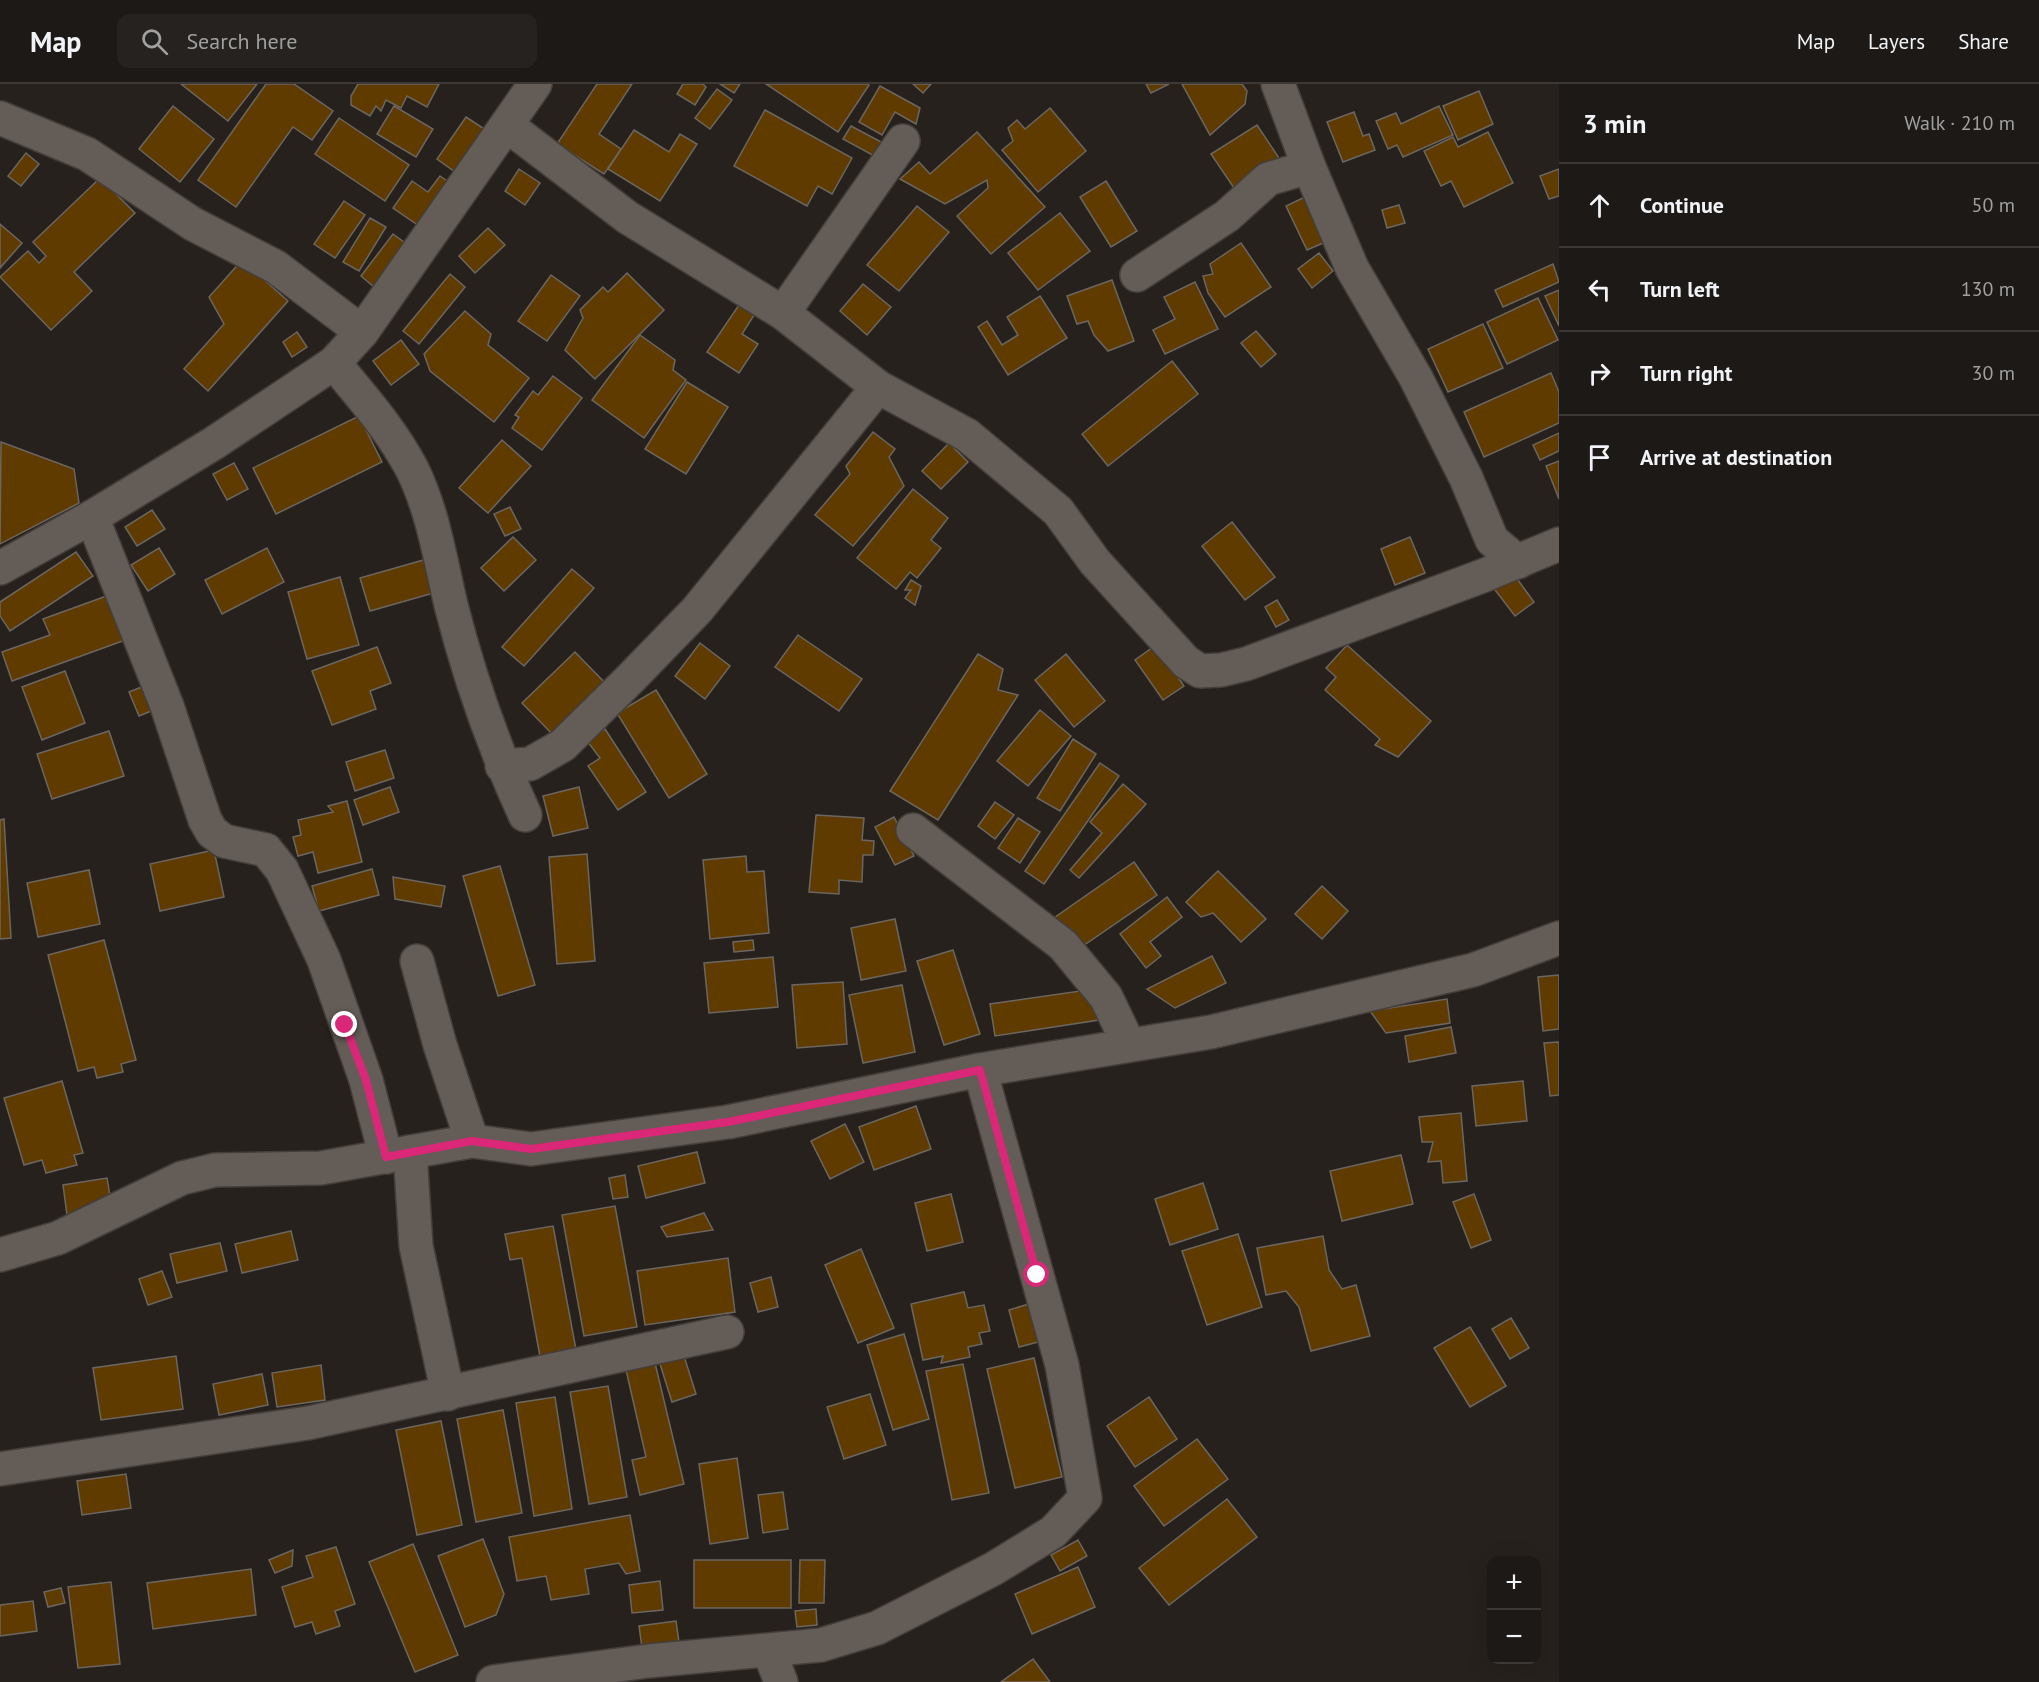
<!DOCTYPE html>
<meta charset="utf-8">
<style>
:root{--surface:#1d1916;--page:#25221f;--text:#f1f3f6;--muted:#a0a0a1;--line:#3b3835}
body{margin:0;font-family:"PT Sans",sans-serif;background:var(--page);color:var(--text)}
.controls{position:absolute;right:18px;bottom:18px;display:grid;overflow:hidden;border-radius:12px;box-shadow:0 6px 24px #0002}
.controls button{width:54px;height:54px;display:grid;place-items:center;padding:0;border:0;border-bottom:2px solid var(--line);background:var(--surface);color:var(--text);font:30px sans-serif}
.stop{position:absolute;width:18px;height:18px;margin:-14px;border:4px solid #db2777;border-radius:50%;background:#fff}
.stop.end{background:#db2777;border-color:#fff;box-shadow:0 2px 6px #0008}
.list{margin:0;padding:0;list-style:none}
h2{display:flex;justify-content:space-between;align-items:center;height:78px;margin:0;padding:0 24px;font-size:26px}
h2 small{font-size:20px;font-weight:400;color:var(--muted)}
.list li{display:grid;grid-template-columns:39px 1fr auto;gap:18px;align-items:center;box-sizing:border-box;height:84px;padding:0 24px;border-top:2px solid var(--line)}
.list b{display:block;font-size:22px;white-space:nowrap}
.list em{font-size:20px;font-style:normal;color:var(--muted)}
.icon{flex:none;width:33px;height:33px;fill:none;stroke:currentColor;stroke-width:2;stroke-linecap:round;stroke-linejoin:round}
.map{position:relative;flex:none;width:1559px;height:1598px;overflow:hidden}
header{display:flex;align-items:center;gap:36px;box-sizing:border-box;height:84px;padding:0 30px;background:var(--surface);border-bottom:2px solid var(--line)}
header strong{font-size:28px}
nav{display:flex;gap:33px;margin-inline-start:auto;font-size:21px}
.search{width:420px;height:54px;background:var(--page);display:flex;align-items:center;gap:15px;box-sizing:border-box;padding:0 21px;border-radius:12px;color:var(--muted);font-size:22px}
main{display:flex}
aside{flex:1;background:var(--surface)}
.map>svg:first-child{display:block}
</style>
<header>
<strong>Map</strong>
<div class="search"><svg class="icon" aria-label="search" viewBox="0 0 24 24"><circle cx="10" cy="10" r="6"/><path d="M15 15l6 6"/></svg>Search here</div>
<nav><a>Map</a><a>Layers</a><a>Share</a></nav>
</header>
<main>
<div class="map">
<svg width="1559" height="1598" viewBox="0 0 1559 1598">
<rect width="100%" height="100%" fill="#27211d"/>
<g fill="#5f3b00" stroke="#6c6660" stroke-width="1.5">
<path d="M181 0H257L228 37Z"/>
<path d="M266 0H294L333 27 312 56 293 43 236 123 198 96Z"/>
<path d="M358 0H439L427 23 407 12 401 24 386 16 381 27 376 22 370 32 351 21V12Z"/>
<path d="M597 0H632L599 50 621 65 604 90 557 60Z"/>
<path d="M683 0H703L706 3 695 21 677 10Z"/>
<path d="M720 0H740L734 9Z"/>
<path d="M766 0H868L869 1 838 48Z"/>
<path d="M913 0H931L923 9Z"/>
<path d="M1146 0H1169L1151 9Z"/>
<path d="M1182 0H1242L1247 7 1245 20 1210 51Z"/>
<path d="M880 2 920 24 916 40 895 28 882 51 859 38Z"/>
<path d="M717 5 732 16 710 45 695 34Z"/>
<path d="M1479 7 1493 40 1458 56 1443 22Z"/>
<path d="M173 22 214 55 180 98 139 65Z"/>
<path d="M394 22 433 45 416 73 377 50Z"/>
<path d="M1439 22 1453 51 1403 73 1397 61 1388 65 1376 37 1396 29 1401 40Z"/>
<path d="M1050 24 1086 67 1038 108 1002 66 1013 57 1008 44 1017 36 1025 45Z"/>
<path d="M765 26 852 74 832 110 818 102 807 122 734 82Z"/>
<path d="M1354 28 1363 52 1369 50 1375 66 1343 78 1327 38Z"/>
<path d="M466 33 492 50 462 93 437 75Z"/>
<path d="M339 34 409 81 385 117 315 70Z"/>
<path d="M1257 41 1279 74 1234 104 1211 70Z"/>
<path d="M851 42 885 60 878 74 843 55Z"/>
<path d="M634 46 669 68 680 50 697 60 660 117 608 85Z"/>
<path d="M977 48 1045 123 991 170 957 132 988 104 987 96 945 120 900 95 919 78 930 90Z"/>
<path d="M1488 48 1513 99 1464 123 1451 97 1441 102 1424 67 1453 53 1458 63Z"/>
<path d="M26 69 39 80 21 102 8 92Z"/>
<path d="M519 85 540 99 525 121 505 107Z"/>
<path d="M1559 85V112L1549 115 1540 92Z"/>
<path d="M440 92 453 101 422 144 393 124 412 97 428 108Z"/>
<path d="M100 94 135 129 74 188 92 207 51 246 0 193 28 167 39 179 46 172 33 158Z"/>
<path d="M1106 97 1137 147 1111 163 1080 113Z"/>
<path d="M1309 111 1330 156 1307 166 1286 122Z"/>
<path d="M344 117 365 131 335 174 314 160Z"/>
<path d="M1399 121 1405 139 1387 144 1382 126Z"/>
<path d="M917 122 949 148 899 207 867 181Z"/>
<path d="M1060 129 1090 167 1038 206 1008 169Z"/>
<path d="M370 134 386 143 359 187 343 178Z"/>
<path d="M0 140 22 159 0 184Z"/>
<path d="M488 144 505 161 475 189 459 172Z"/>
<path d="M393 150 408 161 375 204 361 192Z"/>
<path d="M1241 159 1271 203 1225 233 1208 209 1203 192 1213 190 1210 180Z"/>
<path d="M1319 169 1333 187 1312 204 1298 185Z"/>
<path d="M242 176 288 217 208 307 184 285 224 240 209 213Z"/>
<path d="M1553 180 1559 198 1503 223 1495 206Z"/>
<path d="M627 189 664 226 595 295 565 266 583 234 580 226 603 203 608 208Z"/>
<path d="M450 190 465 203 419 260 403 247Z"/>
<path d="M551 191 580 212 547 257 518 237Z"/>
<path d="M1112 196 1134 257 1108 267 1094 251 1088 237 1077 240 1067 212Z"/>
<path d="M1195 198 1218 245 1165 270 1153 246 1175 235 1164 213Z"/>
<path d="M863 200 891 223 867 251 840 227Z"/>
<path d="M1559 206V242L1545 212Z"/>
<path d="M1040 212 1067 254 1008 291 978 243 987 237 1002 261 1018 251 1007 233Z"/>
<path d="M1538 214 1558 256 1507 280 1487 238Z"/>
<path d="M741 218 756 228 742 250 758 260 739 289 707 268Z"/>
<path d="M465 227 491 250 488 261 529 294 494 338 430 287 424 270Z"/>
<path d="M1483 240 1503 284 1448 308 1428 265Z"/>
<path d="M1256 247 1276 270 1261 283 1241 259Z"/>
<path d="M297 248 307 263 292 273 283 258Z"/>
<path d="M640 251 675 276 673 286 686 296 644 354 592 316Z"/>
<path d="M401 256 419 280 391 301 373 277Z"/>
<path d="M1172 277 1198 310 1108 382 1082 350Z"/>
<path d="M1551 289 1559 308V339L1484 373 1464 328Z"/>
<path d="M553 292 582 314 542 366 512 344 519 333 515 331 533 307 538 311Z"/>
<path d="M687 298 728 323 686 390 645 365Z"/>
<path d="M359 332 382 378 276 430 253 384Z"/>
<path d="M873 348 895 365 889 373 904 402 853 462 815 431 850 390 846 382Z"/>
<path d="M1559 349V367L1540 376 1533 361Z"/>
<path d="M502 356 531 382 488 429 459 404Z"/>
<path d="M1 358 74 385 79 419 0 460Z"/>
<path d="M949 359 968 378 941 405 922 387Z"/>
<path d="M1559 377V415L1546 382Z"/>
<path d="M234 379 248 405 227 416 213 390Z"/>
<path d="M913 405 948 434 931 456 941 464 917 494 910 488 896 505 857 474Z"/>
<path d="M510 423 521 445 505 452 494 430Z"/>
<path d="M152 426 165 445 137 462 125 443Z"/>
<path d="M1232 438 1275 493 1245 516 1202 462Z"/>
<path d="M513 453 536 476 504 507 481 484Z"/>
<path d="M1410 453 1425 489 1395 501 1381 465Z"/>
<path d="M159 464 175 490 148 507 131 481Z"/>
<path d="M267 464 284 498 222 530 205 496Z"/>
<path d="M76 468 93 492 10 547 0 532V518Z"/>
<path d="M427 475 437 508 370 527 360 494Z"/>
<path d="M572 485 594 504 524 582 502 563Z"/>
<path d="M1512 488 1534 518 1515 532 1492 502Z"/>
<path d="M340 493 359 561 307 575 288 508Z"/>
<path d="M911 496 921 502 915 521 905 514 911 506H905Z"/>
<path d="M112 510 128 555 12 597 2 568 50 551 43 535Z"/>
<path d="M1277 516 1289 536 1276 543 1265 523Z"/>
<path d="M798 551 862 595 839 627 775 583Z"/>
<path d="M700 559 730 582 705 615 675 592Z"/>
<path d="M1156 561 1184 602 1163 616 1135 576Z"/>
<path d="M1347 561 1431 637 1398 673 1375 661 1380 655 1325 606 1336 593 1326 584Z"/>
<path d="M377 563 391 599 370 607 376 625 332 641 312 587Z"/>
<path d="M575 568 609 603 556 654 522 619Z"/>
<path d="M978 570 1003 585 998 606 1018 611 938 736 890 707Z"/>
<path d="M1066 570 1105 617 1074 643 1035 596Z"/>
<path d="M65 587 85 639 42 656 22 603Z"/>
<path d="M152 599 161 623 139 632 129 608Z"/>
<path d="M656 606 707 690 669 714 617 629Z"/>
<path d="M1040 626 1071 652 1028 702 997 677Z"/>
<path d="M605 645 646 708 618 726 588 682 600 674 587 657Z"/>
<path d="M109 647 124 692 52 715 37 670Z"/>
<path d="M1073 655 1096 670 1060 727 1037 714Z"/>
<path d="M385 666 394 694 355 707 346 678Z"/>
<path d="M1100 679 1119 692 1044 800 1025 787Z"/>
<path d="M1123 700 1146 720 1079 794 1070 786 1102 749 1090 738Z"/>
<path d="M390 703 399 728 363 741 354 716Z"/>
<path d="M579 703 588 744 553 752 543 712Z"/>
<path d="M347 717 362 778 318 789 313 768 298 772 293 753 301 751 298 736 333 728 328 722Z"/>
<path d="M995 718 1014 731 995 755 978 742Z"/>
<path d="M816 731 864 734 862 756 874 757 873 771H863L862 798 839 796V810L809 808Z"/>
<path d="M894 733 914 772 895 781 875 743Z"/>
<path d="M1018 734 1040 748 1020 779 998 764Z"/>
<path d="M4 735 11 854 0 855V736Z"/>
<path d="M214 766 224 813 160 827 150 780Z"/>
<path d="M587 770 595 877 557 880 549 773Z"/>
<path d="M746 772 747 788 764 787 769 849 710 855 703 776Z"/>
<path d="M1134 778 1157 811 1077 866 1054 834Z"/>
<path d="M500 782 535 901 498 912 463 792Z"/>
<path d="M372 785 379 811 319 827 312 802Z"/>
<path d="M89 786 100 840 38 853 27 799Z"/>
<path d="M1218 787 1266 835 1241 858 1213 829 1201 833 1186 818Z"/>
<path d="M393 793 445 802 441 823 395 815Z"/>
<path d="M1322 802 1348 827 1322 855 1295 830Z"/>
<path d="M1167 813 1182 833 1150 858 1161 872 1146 884 1120 850Z"/>
<path d="M895 835 906 887 861 896 851 844Z"/>
<path d="M104 856 136 976 121 980 123 988 97 994 94 983 78 987 48 871Z"/>
<path d="M753 856 754 866 734 868 733 858Z"/>
<path d="M953 866 980 950 944 961 917 877Z"/>
<path d="M1212 872 1226 899 1175 924 1147 905Z"/>
<path d="M773 873 778 923 709 929 704 879Z"/>
<path d="M1559 891V945L1543 947 1538 893Z"/>
<path d="M843 898 847 960 797 964 792 901Z"/>
<path d="M902 901 915 968 863 979 849 911Z"/>
<path d="M1094 905 1099 936 995 952 990 920Z"/>
<path d="M1447 915 1450 939 1386 949 1370 927Z"/>
<path d="M1451 943 1456 969 1409 978 1405 952Z"/>
<path d="M1559 958V1011L1550 1012 1544 959Z"/>
<path d="M62 997 83 1069 74 1071 77 1081 46 1089 42 1076 24 1081 4 1014Z"/>
<path d="M1523 997 1527 1037 1476 1042 1472 1002Z"/>
<path d="M916 1022 931 1065 874 1086 859 1043Z"/>
<path d="M1461 1029 1467 1097 1443 1099 1441 1077 1428 1078 1433 1058H1422L1419 1033Z"/>
<path d="M845 1040 864 1078 830 1095 811 1057Z"/>
<path d="M697 1068 705 1099 646 1114 638 1082Z"/>
<path d="M1401 1071 1413 1120 1342 1137 1330 1087Z"/>
<path d="M625 1091 628 1113 613 1115 609 1094Z"/>
<path d="M107 1094 112 1124 67 1131 63 1101Z"/>
<path d="M1203 1099 1218 1145 1170 1161 1155 1115Z"/>
<path d="M951 1110 963 1158 927 1167 915 1119Z"/>
<path d="M1474 1110 1491 1156 1471 1164 1453 1118Z"/>
<path d="M615 1122 637 1243 584 1252 562 1131Z"/>
<path d="M704 1129 713 1146 667 1153 661 1143Z"/>
<path d="M553 1142 577 1271 541 1278 522 1174 510 1176 505 1150Z"/>
<path d="M291 1147 298 1176 242 1189 235 1160Z"/>
<path d="M1238 1150 1262 1223 1207 1241 1182 1167Z"/>
<path d="M1323 1152 1329 1186 1342 1205 1356 1201 1370 1252 1311 1267 1299 1223 1286 1207 1266 1211 1257 1164Z"/>
<path d="M220 1159 227 1187 177 1199 170 1170Z"/>
<path d="M861 1165 894 1244 858 1259 825 1181Z"/>
<path d="M728 1174 735 1228 645 1241 637 1187Z"/>
<path d="M162 1187 172 1213 148 1221 139 1195Z"/>
<path d="M771 1193 778 1223 758 1228 750 1199Z"/>
<path d="M964 1208 968 1224 984 1221 990 1247 979 1249 982 1260 968 1263 970 1273 941 1279 943 1272 923 1276 911 1220Z"/>
<path d="M1032 1219 1042 1257 1019 1263 1009 1226Z"/>
<path d="M1511 1234 1529 1264 1510 1275 1492 1245Z"/>
<path d="M1470 1243 1506 1302 1470 1323 1434 1264Z"/>
<path d="M904 1250 929 1335 893 1346 867 1261Z"/>
<path d="M176 1272 183 1325 101 1336 93 1284Z"/>
<path d="M684 1272 696 1310 672 1318 660 1280Z"/>
<path d="M1034 1274 1062 1393 1015 1404 987 1285Z"/>
<path d="M655 1279 684 1400 640 1411 632 1376 646 1373 626 1286Z"/>
<path d="M963 1280 989 1409 952 1416 926 1287Z"/>
<path d="M321 1281 325 1316 277 1323 272 1289Z"/>
<path d="M262 1290 268 1321 219 1331 213 1300Z"/>
<path d="M608 1302 627 1413 589 1420 570 1308Z"/>
<path d="M870 1310 886 1361 844 1375 827 1323Z"/>
<path d="M555 1313 572 1425 534 1432 516 1319Z"/>
<path d="M1149 1313 1177 1355 1135 1383 1107 1342Z"/>
<path d="M503 1326 522 1429 476 1438 457 1335Z"/>
<path d="M441 1337 462 1441 417 1451 396 1346Z"/>
<path d="M1197 1355 1228 1395 1164 1442 1134 1402Z"/>
<path d="M737 1374 748 1454 710 1460 699 1380Z"/>
<path d="M126 1390 131 1424 82 1431 77 1397Z"/>
<path d="M783 1408 788 1445 763 1449 758 1411Z"/>
<path d="M1227 1415 1257 1453 1169 1521 1139 1484Z"/>
<path d="M630 1431 640 1487 626 1490 619 1479 585 1485 589 1510 551 1516 546 1492 517 1497 509 1453Z"/>
<path d="M483 1455 504 1510 496 1531 465 1543 438 1472Z"/>
<path d="M1078 1456 1087 1472 1060 1487 1051 1471Z"/>
<path d="M413 1460 458 1571 415 1588 369 1478Z"/>
<path d="M336 1463 355 1520 335 1527 340 1542 316 1550 312 1538 295 1543 282 1503 313 1493 306 1472Z"/>
<path d="M293 1466 292 1482 275 1489 269 1476Z"/>
<rect x="694" y="1476" width="97" height="48"/>
<path d="M800 1476H825L824 1519H799Z"/>
<path d="M1078 1483 1095 1523 1032 1550 1015 1510Z"/>
<path d="M251 1485 256 1531 153 1545 147 1499Z"/>
<path d="M660 1497 663 1526 632 1529 629 1501Z"/>
<path d="M111 1498 120 1580 78 1584 68 1503Z"/>
<path d="M61 1504 65 1519 48 1523 44 1508Z"/>
<path d="M33 1517 37 1547 0 1552V1521Z"/>
<path d="M816 1525 817 1541 797 1543 795 1527Z"/>
<path d="M676 1537 679 1558 642 1564 639 1542Z"/>
<path d="M1033 1575 1050 1598H1001Z"/>
</g>
<g fill="none" stroke-linecap="round" stroke-linejoin="round">
<defs>
<g id="minor">
<path d="M0 34 87 70 193 140 276 183 362 248"/>
<path d="M508 42 627 133 783 229 878 303 967 351 1058 427 1095 478 1186 578 1200 587 1221 586 1246 580 1485 491 1559 460"/>
<path d="M1309 83 1352 184 1416 294 1466 394 1492 456 1518 478"/>
<path d="M1137 191 1227 132 1268 95 1309 83 1278 0"/>
<path d="M783 229 903 57"/>
<path d="M334 279C362 313 391 345 412 385 433 427 440 475 451 521 469 593 494 663 525 731"/>
<path d="M92 433 167 622 205 736 212 748 224 757 266 766 282 786 324 876 366 996 386 1073"/>
<path d="M0 484 92 433 214 359 334 279 362 248 535 0"/>
<path d="M502 682 530 680 563 661 631 594 697 526 878 303"/>
<path d="M913 746 1063 861 1106 913 1129 961"/>
<path d="M417 877 440 961 472 1057"/>
<path d="M410 1068 416 1162 448 1310"/>
<path d="M0 1171 58 1154 182 1094 215 1086 321 1084 472 1057 531 1065 728 1038 980 986 1211 948 1473 886 1559 854"/>
<path d="M0 1385 308 1339 727 1248"/>
<path d="M769 1567 781 1598"/>
<path d="M493 1598 648 1577 821 1561 877 1544 993 1485 1053 1448 1085 1414 1062 1281 980 986"/>
</g>
</defs>
<use href="#minor" stroke="#443e3b" stroke-width="36"/>
<use href="#minor" stroke="#635c57" stroke-width="33"/>
</g>
<g fill="none" stroke-linecap="round" stroke-linejoin="round">
<path stroke="#db2777" stroke-width="8" d="M345 941 366 996 386 1073 472 1057 531 1065 728 1038 980 986 1037 1191"/>
</g>
</svg>
<div class="controls">
<button>+</button>
<button>−</button>
</div>
<div class="stop" style="left:1037px;top:1191px"></div>
<div class="stop end" style="left:345px;top:941px"></div>
</div>
<aside>
<h2>3 min<small>Walk · 210 m</small></h2>
<ul class="list">
<li><svg class="icon" aria-label="ahead" viewBox="0 0 24 24"><path d="M12 20V5M6 11l6-6 6 6"/></svg><div><b>Continue</b></div><em>50 m</em></li>
<li><svg class="icon" aria-label="left" viewBox="0 0 24 24"><path d="M17 20v-9H6M10 6l-5 5 5 5"/></svg><div><b>Turn left</b></div><em>130 m</em></li>
<li><svg class="icon" aria-label="right" viewBox="0 0 24 24"><path d="M7 20v-9h11M14 6l5 5-5 5"/></svg><div><b>Turn right</b></div><em>30 m</em></li>
<li><svg class="icon" aria-label="arrive" viewBox="0 0 24 24"><path d="M6 21V4h12l-3 4 3 4H6"/></svg><div><b>Arrive at destination</b></div></li>
</ul>
</aside>
</main>
